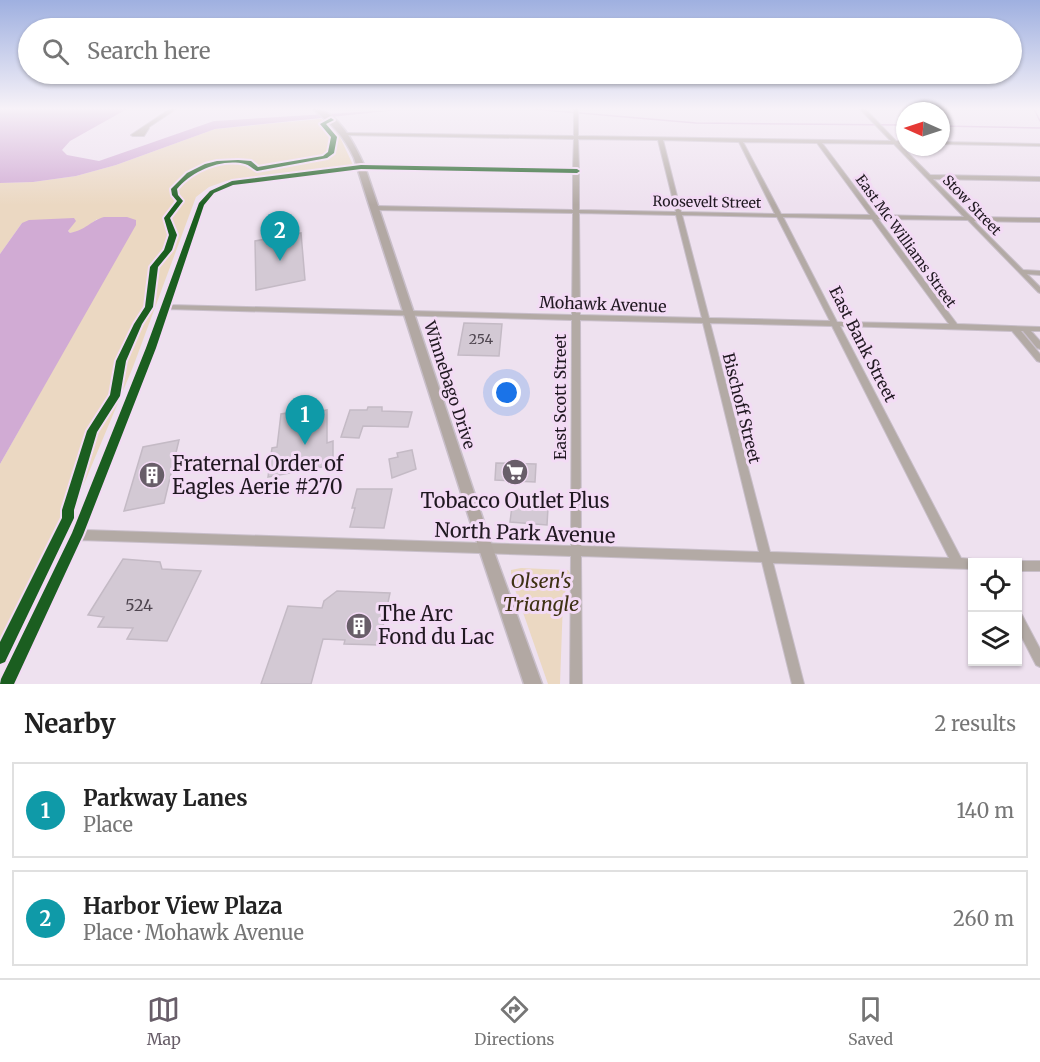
<!DOCTYPE html>
<meta charset="utf-8">
<style>
:root{--surface:#fff;--page:#f6f6f6;--text:#222;--muted:#767676;--line:#e0e0e0;--accent:#685e69}
body{margin:0;font-family:Merriweather,serif;background:var(--page);color:var(--text)}
.controls{position:absolute;right:18px;bottom:18px;display:grid;overflow:hidden;border-radius:0px;box-shadow:0 2px 4px #0004}
.controls button{width:54px;height:54px;display:grid;place-items:center;padding:0;border:0;border-bottom:2px solid var(--line);background:var(--surface);color:var(--text);font:30px sans-serif}
.compass{position:absolute;left:896px;top:102px;width:54px;height:54px;border-radius:50%;background:var(--surface);box-shadow:0 2px 4px #0004;rotate:273deg}
.you{position:absolute;left:507px;top:393px;width:21px;height:21px;margin:-15px;border:4px solid #fff;border-radius:50%;background:#1a73e8;box-shadow:0 0 0 9px #1a73e833}
.badge{display:grid;place-items:center;width:39px;height:39px;border-radius:50%;background:var(--accent);color:#fff;font-size:20px;font-weight:700}
.pin{position:absolute;translate:-50% -50px;filter:drop-shadow(0 2px 3px #0008)}
.pin::after{content:'';position:absolute;top:32px;width:21px;height:18px;background:inherit;clip-path:polygon(0 0,100% 0,50% 100%)}
.list{margin:0;padding:0;list-style:none}
h2{display:flex;justify-content:space-between;align-items:center;height:78px;margin:0;padding:0 24px;font-size:26px}
h2 small{font-size:20px;font-weight:400;color:var(--muted)}
.list li{display:grid;grid-template-columns:39px 1fr auto;gap:18px;align-items:center;box-sizing:border-box;height:96px;margin:0 12px 12px;padding:0 12px;border:2px solid var(--line);border-radius:0px}
.list b{display:block;font-size:22px;white-space:nowrap}
.list p{margin:0;font-size:20px;white-space:nowrap;color:var(--muted)}
.list em{font-size:20px;font-style:normal;color:var(--muted)}
.icon{flex:none;width:33px;height:33px;fill:none;stroke:currentColor;stroke-width:2;stroke-linecap:round;stroke-linejoin:round}
.map{position:relative;flex:none;width:1040px;height:684px;overflow:hidden}
.search{position:absolute;background:var(--surface);box-shadow:0 2px 4px #0004;left:18px;right:18px;top:18px;height:66px;display:flex;align-items:center;gap:15px;box-sizing:border-box;padding:0 21px;border-radius:33px;color:var(--muted);font-size:22px}
.sheet{height:294px;background:var(--surface)}
nav{display:flex;justify-content:space-around;align-items:center;box-sizing:border-box;height:84px;border-top:2px solid var(--line);background:var(--surface);font-size:16px;color:var(--muted)}
nav a{display:grid;justify-items:center;gap:3px}
nav .on{color:var(--accent)}
.map>svg:first-child{display:block}
</style>
<div class="map">
<svg width="1040" height="684" viewBox="0 0 1040 684">
<rect width="100%" height="100%" fill="#eee1ef"/>
<g fill="#ebd8c2">
<path d="M321 119 339 135 353 165 226 181 209 187 196 197 133 367 55 553 0 662V464L119 252 97 219 82 231 70 233 68 231 75 221 22 223 0 254V183L33 182 76 176 116 165 215 129Z"/>
<path d="M521 568 568 570 570 573 563 601 560 684H548L511 578V570Z"/>
</g>
<g fill="#d1abd4">
<path d="M0 109H127L70 141 62 150 67 155 99 161 214 121 407 109 215 129 116 165 76 176 33 182 0 183Z"/>
<path d="M104 217H127L136 220V225L0 464V254L22 223 29 220 74 218 76 221 68 231 70 233C86 230 90 221 104 217Z"/>
</g>
<g fill="none" stroke-linecap="round" stroke-linejoin="round">
<g stroke="#d1abd4" stroke-width="1.5">
<path d="M533 109 696 123 905 125"/>
<path d="M1034 109 1040 121"/>
<path d="M941 126 1040 128"/>
</g>
</g>
<g fill="#d3c9d4" stroke="#c4bac5" stroke-width="1.5">
<path d="M301 233 305 280 256 290 255 241Z"/>
<path d="M464 323 502 324 499 356 458 355Z"/>
<path d="M368 407H382V411L412 412 408 427 363 426 359 438 341 437 350 410H367Z"/>
<path d="M305 410V414L327 410V443L333 441V465L268 477 272 448 277 447 281 414Z"/>
<path d="M179 440 164 503 124 511 143 447Z"/>
<path d="M412 450 416 469 392 478 389 459 398 457 397 453Z"/>
<path d="M496 463 536 464 535 482 495 480Z"/>
<path d="M357 489H392L384 528 350 527 355 508H352Z"/>
<path d="M512 506 548 508 547 525 510 522Z"/>
<path d="M123 559 160 562 162 569 201 571 167 641 127 639 133 628 98 627 104 617 88 615Z"/>
<path d="M337 591 390 593 379 645 344 644 345 640 323 639 311 684H261L288 606 322 608 324 601Z"/>
</g>
<g fill="none" stroke-linecap="round" stroke-linejoin="round">
<defs>
<g id="minor">
<path d="M170 109H176L149 127V128L144 136H133L131 135Z"/>
<path d="M574 109H578V136L891 141 860 109H865L896 141 905 142V144H899L930 175 1040 177V181L933 179 971 217 1040 218V222L974 221 1023 270 1040 271V275L1027 274 1040 287V293L1038 292 968 220 878 219 957 324 1040 327V331H1031L1040 341V349L1037 348 1023 331H1021L1040 354V362L1037 361 1012 331 840 326 961 558 972 559 976 560 977 562H972V569L773 563 804 684H792L762 562 581 556 582 684H570L571 556 80 540 12 684H0L73 533 147 348 198 204 210 191 232 181 361 165 573 169 574 139 345 135 343 134 345 133 574 136ZM578 139 658 140 676 212 579 210V172L580 171 579 170ZM663 140 739 142 775 214 681 212ZM743 142 817 143 870 215 781 214ZM822 143 894 144 964 217 876 215ZM361 169 573 172V210L374 206 371 208 374 210 573 213 572 315 169 305 204 204 214 193 233 184ZM579 213 676 215 702 318 580 315ZM682 215 777 217 830 321 709 318ZM783 217 872 219 949 324 837 322ZM168 309 572 320 571 546 84 530 155 348ZM580 320 703 323 759 552 581 546ZM710 323 832 326 949 558 770 552Z"/>
<path d="M941 142 1040 144V146L941 144Z"/>
<path d="M1018 561H1040V571H1018V562H1014Z"/>
<path d="M1018 613 1022 615 1040 649V667L1036 665 1018 630Z"/>
</g>
<path id="secondary" d="M313 109C338 109 356 147 365 167L493 549 542 684H524L479 549 354 158C344 136 332 124 313 109Z"/>
</defs>
<use href="#minor" stroke="#c8bec9" stroke-width="2"/>
<use href="#secondary" stroke="#c8bec9" stroke-width="3"/>
<use href="#minor" fill="#b3aaa5" fill-rule="evenodd"/>
<use href="#secondary" fill="#b2a8a3" fill-rule="evenodd"/>
<defs>
<g id="cycleway">
<path d="M331 118 334 120 326 124 337 137 334 153 327 158 257 171C253 169 249 165 245 164 221 158 192 171 177 189L178 195 183 201 170 218 177 235 172 250 158 267 153 307 142 324 126 361 120 396 97 432 74 510V518L5 662 0 664V642L62 518V510L87 431 110 395 116 361 134 324 145 307 150 267 164 250 169 235 164 218 177 201 172 195 171 189 187 173 205 164 217 161 238 160 251 161 258 167 323 156 328 152 331 137 320 124Z"/>
<path d="M361 165 577 169 580 171 577 173 361 169 233 185 214 193 204 205 156 348 83 535 14 684H0L1 679 72 533 146 348 199 203 210 191 232 181Z"/>
</g>
</defs>
<use href="#cycleway" stroke="#f3dbf5" stroke-width="4"/>
<use href="#cycleway" fill="#1b5e20" fill-rule="evenodd"/>
</g>
<linearGradient id="sky" x2="0" y2="1"><stop stop-color="#9fb0e0"/><stop offset="0.53" stop-color="#f7f2f8"/><stop offset="1" stop-color="#f7f2f8" stop-opacity="0"/></linearGradient>
<rect width="1040" height="205" fill="url(#sky)"/>
<defs>
<symbol id="supermarket-disc" viewBox="-11 -11 22 22"><circle r="9.5" fill="#685e69" stroke="#f3dbf5"/><path d="M-6-5.5h2.5l.6 2H6L4.5 2H-2.5L-4.4-4H-6ZM-1.5 3.2a1.3 1.3 0 1 0 .1 0ZM3 3.2a1.3 1.3 0 1 0 .1 0Z" fill="#fff"/></symbol>
<symbol id="building-disc" viewBox="-11 -11 22 22"><circle r="9.5" fill="#685e69" stroke="#f3dbf5"/><path d="M-4-6H4V6H1V3H-1V6H-4ZM-2.5-4.3h1.7v1.8h-1.7ZM.8-4.3h1.7v1.8H.8ZM-2.5-1h1.7V.8h-1.7ZM.8-1h1.7V.8H.8Z" fill="#fff"/></symbol>
</defs>
<g fill-rule="evenodd">
<use href="#supermarket-disc" x="500" y="457" width="30" height="30"/>
<use href="#building-disc" x="137" y="460" width="30" height="30"/>
<use href="#building-disc" x="344" y="611" width="30" height="30"/>
</g>
<g text-anchor="middle" stroke-width="6" stroke-linejoin="round" paint-order="stroke">
<g font-size="14" fill="#201821" stroke="#f3dbf5">
<text transform="translate(707 202) rotate(1)" y="5">Roosevelt Street</text>
<text transform="translate(972 205) rotate(46)" y="5">Stow Street</text>
<text transform="translate(906 241) rotate(54)" y="5">East Mc Williams Street</text>
</g>
<g font-size="14" fill="#4e454f">
<text x="481" y="344">254</text>
</g>
<g font-size="16" fill="#201821" stroke="#f3dbf5">
<text transform="translate(603 304) rotate(2)" y="6">Mohawk Avenue</text>
<text transform="translate(863 344) rotate(63)" y="6">East Bank Street</text>
<text transform="translate(450 385) rotate(72)" y="6">Winnebago Drive</text>
<text transform="translate(560 397) rotate(-90)" y="6">East Scott Street</text>
<text transform="translate(742 408) rotate(76)" y="6">Bischoff Street</text>
</g>
<g font-size="16" fill="#4e454f">
<text x="139" y="611">524</text>
</g>
<g font-size="20" fill="#201821" stroke="#f3dbf5" text-anchor="start">
<text x="172" y="471">Fraternal Order of<tspan x="172" dy="23">Eagles Aerie #270</tspan></text>
<text x="515" y="508" text-anchor="middle">Tobacco Outlet Plus</text>
<text x="378" y="621">The Arc<tspan x="378" dy="23">Fond du Lac</tspan></text>
</g>
<g font-size="20" fill="#201821" stroke="#f3dbf5">
<text transform="translate(525 533) rotate(2)" y="7">North Park Avenue</text>
</g>
<g font-size="20" font-style="italic" fill="#3e3113" stroke="#f3dbf5">
<text x="541" y="588">Olsen's<tspan x="541" dy="23">Triangle</tspan></text>
</g>
</g>
</svg>
<div class="controls">
<button><svg class="icon" aria-label="locate" viewBox="0 0 24 24"><circle cx="12" cy="12" r="6"/><path d="M12 2v4M12 18v4M2 12h4M18 12h4"/></svg></button>
<button><svg class="icon" aria-label="layers" viewBox="0 0 24 24"><path d="M12 4l9 5-9 5-9-5zM3 14l9 5 9-5"/></svg></button>
</div>
<svg class="compass" viewBox="-18 -18 36 36"><path d="M0-13l5 13h-10z" fill="#e53935"/><path d="M0 13l5-13h-10z" fill="#767676"/></svg>
<div class="you"></div>
<div class="pin badge" style="left:305px;top:445px;background:#0f9aa8">1</div>
<div class="pin badge" style="left:280px;top:261px;background:#0f9aa8">2</div>
<div class="search"><svg class="icon" aria-label="search" viewBox="0 0 24 24"><circle cx="10" cy="10" r="6"/><path d="M15 15l6 6"/></svg>Search here</div>
</div>
<section class="sheet">
<h2>Nearby<small>2 results</small></h2>
<ul class="list">
<li><span class="badge" style="background:#0f9aa8">1</span><div><b>Parkway Lanes</b><p>Place</p></div><em>140 m</em></li>
<li><span class="badge" style="background:#0f9aa8">2</span><div><b>Harbor View Plaza</b><p>Place · Mohawk Avenue</p></div><em>260 m</em></li>
</ul>
</section>
<nav>
<a class="on"><svg class="icon" aria-label="map" viewBox="0 0 24 24"><path d="M3 6l6-2 6 2 6-2v14l-6 2-6-2-6 2zM9 4v14M15 6v14"/></svg>Map</a>
<a><svg class="icon" aria-label="directions" viewBox="0 0 24 24"><path d="M12 3l9 9-9 9-9-9zM9 14v-3h6M13 9l2 2-2 2"/></svg>Directions</a>
<a><svg class="icon" aria-label="saved" viewBox="0 0 24 24"><path d="M7 4h10v16l-5-4-5 4z"/></svg>Saved</a>
</nav>
